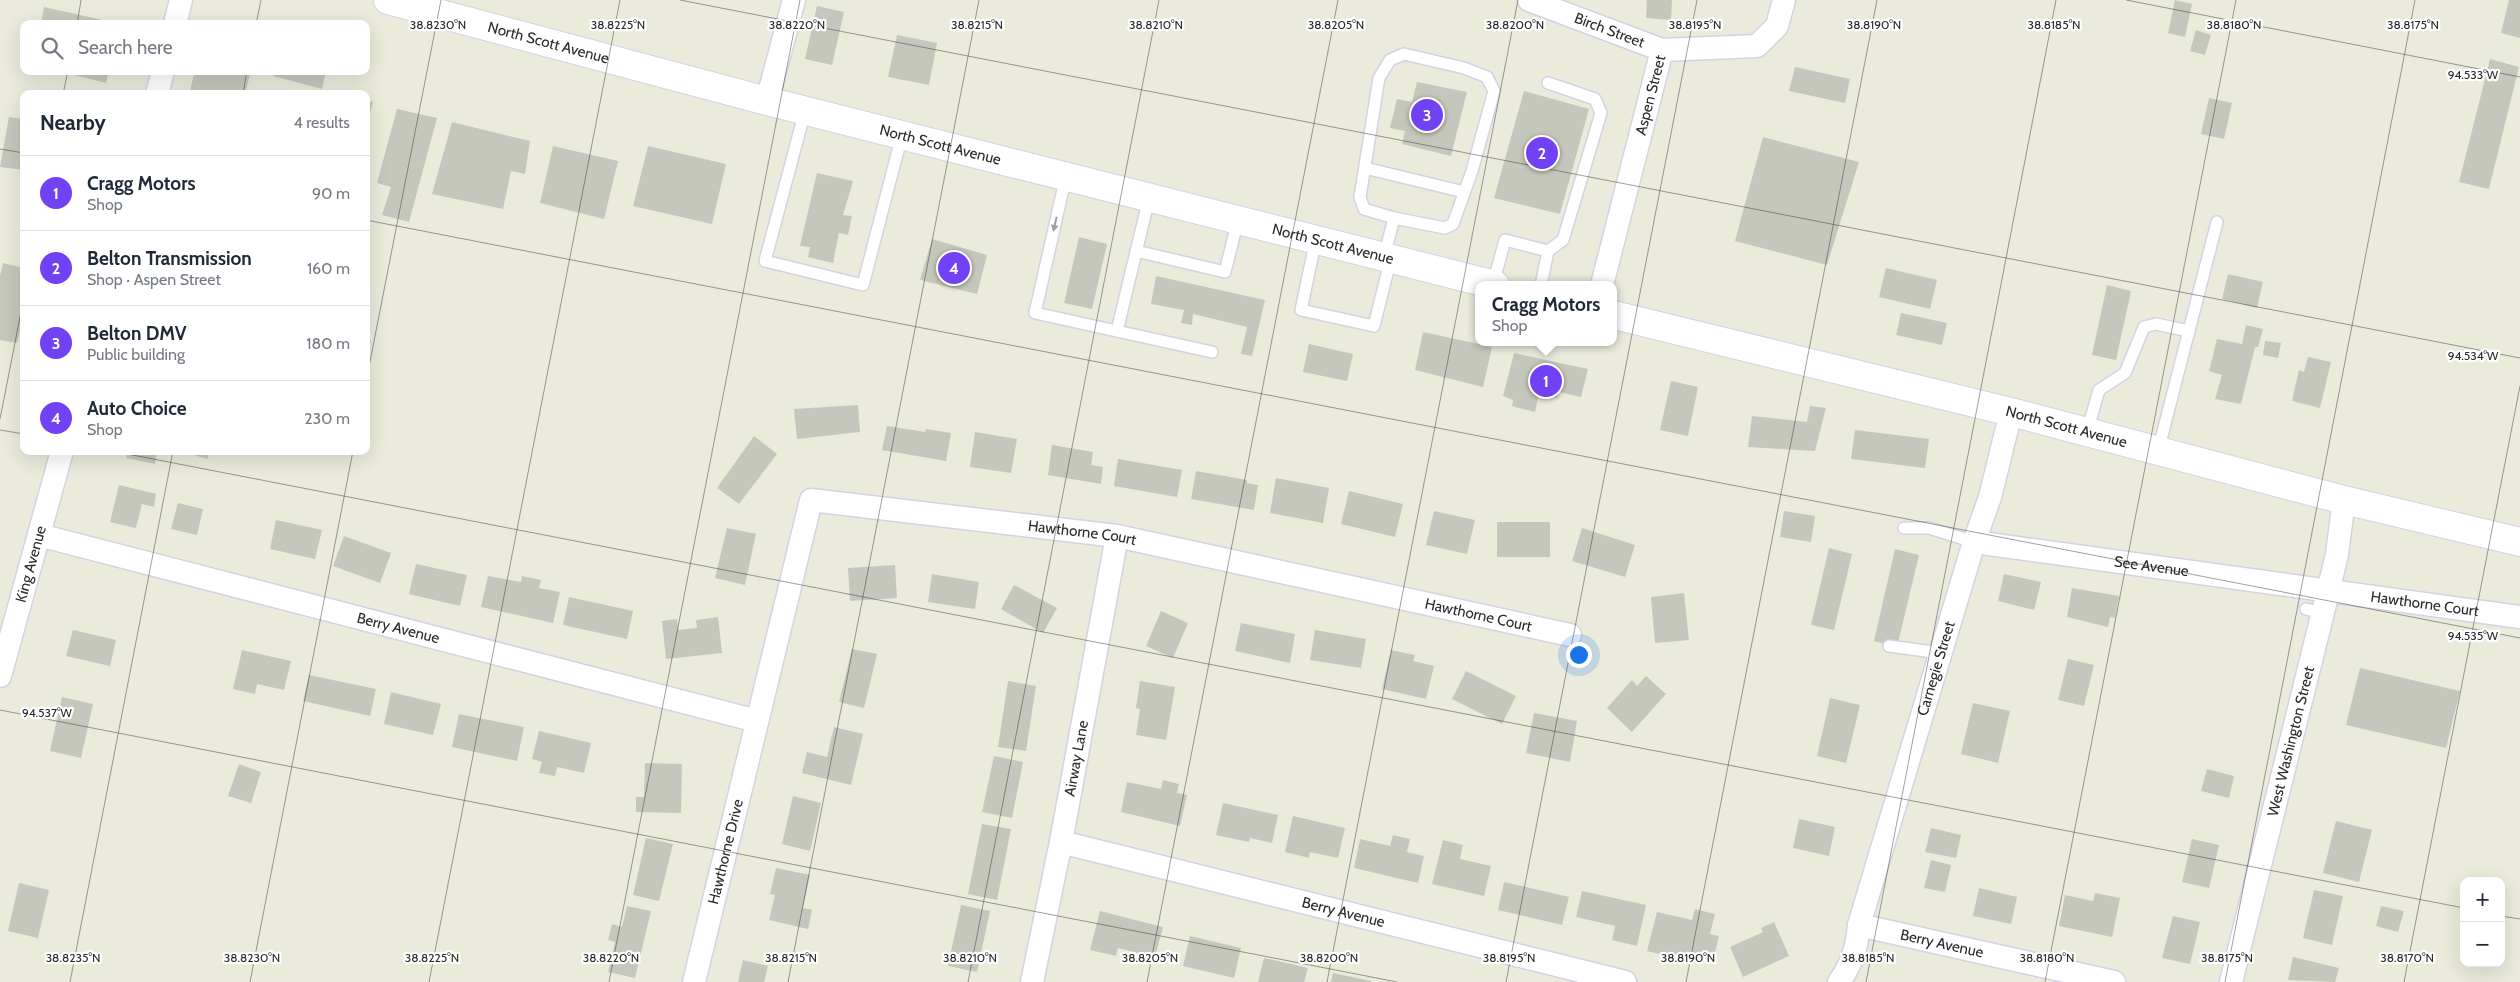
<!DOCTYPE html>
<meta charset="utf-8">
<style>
:root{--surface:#fff;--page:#f2f2f3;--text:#1f2937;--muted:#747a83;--line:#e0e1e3;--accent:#7141f4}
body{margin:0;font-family:Cabin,sans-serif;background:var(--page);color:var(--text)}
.controls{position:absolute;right:15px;bottom:15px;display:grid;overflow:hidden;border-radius:10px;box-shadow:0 5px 20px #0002}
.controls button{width:45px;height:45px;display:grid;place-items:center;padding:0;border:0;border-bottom:1px solid var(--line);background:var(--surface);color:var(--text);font:25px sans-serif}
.you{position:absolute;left:1578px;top:654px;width:18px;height:18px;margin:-12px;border:4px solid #fff;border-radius:50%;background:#1a73e8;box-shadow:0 0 0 8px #1a73e833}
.badge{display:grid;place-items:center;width:32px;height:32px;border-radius:50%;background:var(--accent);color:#fff;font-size:16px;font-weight:700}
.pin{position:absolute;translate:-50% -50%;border:2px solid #fff;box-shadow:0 1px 5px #0006}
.popup{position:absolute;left:1475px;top:281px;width:142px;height:65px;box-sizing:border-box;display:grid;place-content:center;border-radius:10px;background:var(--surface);filter:drop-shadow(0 1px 4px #0005);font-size:16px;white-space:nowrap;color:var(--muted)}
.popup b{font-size:19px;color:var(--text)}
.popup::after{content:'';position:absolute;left:50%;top:100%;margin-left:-10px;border:10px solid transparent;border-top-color:var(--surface)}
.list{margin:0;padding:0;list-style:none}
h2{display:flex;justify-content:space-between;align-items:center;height:65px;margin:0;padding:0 20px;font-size:21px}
h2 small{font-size:16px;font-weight:400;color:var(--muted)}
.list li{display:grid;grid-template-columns:32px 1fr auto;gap:15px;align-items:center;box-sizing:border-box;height:75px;padding:0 20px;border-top:1px solid var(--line)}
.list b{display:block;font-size:19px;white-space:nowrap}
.list p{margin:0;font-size:16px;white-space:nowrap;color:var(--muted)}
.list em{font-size:16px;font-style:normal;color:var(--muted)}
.icon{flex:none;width:28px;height:28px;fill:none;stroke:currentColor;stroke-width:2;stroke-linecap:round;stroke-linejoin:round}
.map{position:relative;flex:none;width:2520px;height:982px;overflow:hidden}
.search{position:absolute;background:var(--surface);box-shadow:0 5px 20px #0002;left:20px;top:20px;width:350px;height:55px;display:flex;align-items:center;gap:12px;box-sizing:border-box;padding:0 18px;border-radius:10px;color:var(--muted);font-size:19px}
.panel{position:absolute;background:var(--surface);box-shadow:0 5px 20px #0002;left:20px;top:90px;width:350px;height:365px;border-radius:10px}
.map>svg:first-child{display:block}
</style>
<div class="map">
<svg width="2520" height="982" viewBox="0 0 2520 982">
<rect width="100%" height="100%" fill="#ebebdc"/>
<g fill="#c6c7bc">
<path d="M1647 0H1672L1671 20 1646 18Z"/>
<path d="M2175 0 2192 4 2185 37 2168 33Z"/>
<path d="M2509 0H2520V38L2501 33Z"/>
<path d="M817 6 844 12 832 65 805 59Z"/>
<path d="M44 7 116 23V24H41Z"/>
<path d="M2196 30 2211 35 2205 55 2190 51Z"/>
<path d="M897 35 937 43 929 85 888 77Z"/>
<path d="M2490 59 2519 67 2489 189 2459 182Z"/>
<path d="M1795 67 1850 79 1845 103 1789 91Z"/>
<path d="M59 71H109L106 83Z"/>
<path d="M195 71H251L245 94H189Z"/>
<path d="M274 71H326L322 89 273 76Z"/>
<path d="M1417 82 1467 92 1451 156 1402 144 1405 131 1390 128 1397 99 1412 102Z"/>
<path d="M1524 91 1589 109 1560 214 1494 198Z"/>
<path d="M2209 98 2232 103 2224 139 2201 134Z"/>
<path d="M366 100 373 102 367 126H366Z"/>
<path d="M397 109 437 118 409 222 382 215 391 187 377 183Z"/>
<path d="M9 117 24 119V170L0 167Z"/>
<path d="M452 122 530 141 525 174 511 171 503 209 432 194Z"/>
<path d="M1763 137 1859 162 1827 265 1735 241Z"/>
<path d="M553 146 618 161 604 219 540 203Z"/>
<path d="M648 146 726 164 712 224 633 206Z"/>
<path d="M817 173 853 181 843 215 852 216 848 235 839 233 833 263 808 257 810 247 800 246Z"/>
<path d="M1079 237 1107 244 1092 309 1064 303Z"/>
<path d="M932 239 987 255 977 294 920 280Z"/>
<path d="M3 263 24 268V313L17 343 0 340V276Z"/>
<path d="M1886 268 1937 280 1930 309 1879 297Z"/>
<path d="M2228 274 2263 282 2257 308 2222 299Z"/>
<path d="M1156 276 1265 300 1252 356 1241 354 1247 327 1193 314 1192 325 1181 323 1184 310 1151 304Z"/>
<path d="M2107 285 2131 291 2116 360 2092 355Z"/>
<path d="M1901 313 1947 323 1942 345 1896 335Z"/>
<path d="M2246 325 2263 329 2258 347H2255L2241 404 2215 399 2222 375 2209 371 2217 339 2242 344Z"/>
<path d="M1423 332 1492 347 1483 387 1415 370Z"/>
<path d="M366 339 371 340 367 356H366Z"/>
<path d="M2265 341 2281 343 2278 358 2263 355Z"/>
<path d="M1309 344 1353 354 1347 381 1303 372Z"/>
<path d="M1514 353 1588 369 1581 397 1559 392 1557 398 1539 394 1535 412 1512 406 1513 400 1503 396Z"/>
<path d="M2308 357 2331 362 2320 408 2292 401 2299 370 2304 372Z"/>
<path d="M1671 381 1698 387 1688 436 1660 430Z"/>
<path d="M858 405 860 432 797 439 794 409Z"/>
<path d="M1810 406 1826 408 1815 451 1748 447 1752 416 1807 422Z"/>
<path d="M887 426 925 432 926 429 951 433 946 461 882 450Z"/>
<path d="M1855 430 1929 439 1925 468 1851 459Z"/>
<path d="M975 432 1017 439 1011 473 970 467Z"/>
<path d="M754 436 777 454 739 504 717 488Z"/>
<path d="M1052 445 1093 452 1091 465 1103 467 1101 484 1048 475Z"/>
<path d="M128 451H157L155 464 126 458Z"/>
<path d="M179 451H209L208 459Z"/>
<path d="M1118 459 1182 470 1177 497 1114 486Z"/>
<path d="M1196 471 1247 480V483L1258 485 1254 510 1191 499Z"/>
<path d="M1276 478 1329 488 1323 523 1270 513Z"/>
<path d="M119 485 156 494 154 507 142 504 136 528 110 522Z"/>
<path d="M1349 491 1403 504 1395 537 1341 524Z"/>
<path d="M178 503 203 509 197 535 171 529Z"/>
<path d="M1434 511 1475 520 1467 554 1426 545Z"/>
<path d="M1784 511 1815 516 1811 542 1780 537Z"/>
<path d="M276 520 322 530 315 559 270 549Z"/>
<rect x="1497" y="522" width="53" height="35"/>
<path d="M727 528 756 534 745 585 715 578Z"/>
<path d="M1582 528 1635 545 1625 577 1572 561Z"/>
<path d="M344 536 391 553 380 583 333 566Z"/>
<path d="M1829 548 1852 554 1834 630 1811 625Z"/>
<path d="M1895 549 1919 555 1897 647 1874 641Z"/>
<path d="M416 564 467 575 460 606 409 594Z"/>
<path d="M895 565 897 598 850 601 848 568Z"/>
<path d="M932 574 979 582 975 609 928 602Z"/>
<path d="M2004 574 2041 582 2034 610 1998 601Z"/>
<path d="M488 576 521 582 522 576 541 580 539 588 560 592 553 623 481 607Z"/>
<path d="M1014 585 1057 608 1043 633 1001 609Z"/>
<path d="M2072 588 2119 596 2115 618 2110 617 2108 627 2067 617Z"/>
<path d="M1684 593 1689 640 1655 643 1651 597Z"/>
<path d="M569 597 633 611 627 639 563 625Z"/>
<path d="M1161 611 1188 623 1173 658 1146 646Z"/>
<path d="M718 617 722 653 666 659 662 621 677 619 678 630 697 628 696 620Z"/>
<path d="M1241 623 1295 634 1290 663 1235 651Z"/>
<path d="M73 630 116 640 110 666 66 656Z"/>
<path d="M1315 630 1366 639 1361 668 1310 660Z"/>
<path d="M852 649 877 654 864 708 839 702Z"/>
<path d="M242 650 291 661 284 690 257 684 255 694 233 689Z"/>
<path d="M1391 650 1415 655 1413 661 1434 666 1426 699 1382 689Z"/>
<path d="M2068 659 2094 665 2084 706 2058 700Z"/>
<path d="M2360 668 2460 691 2446 748 2346 725Z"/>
<path d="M1466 671 1516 696 1502 724 1452 699Z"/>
<path d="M309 675 376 689 370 716 303 701Z"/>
<path d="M1646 676 1666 694 1632 732 1607 708 1632 680 1637 686Z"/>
<path d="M1008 681 1036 686 1026 751 998 747Z"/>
<path d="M1140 681 1175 687 1166 740 1136 735 1140 709 1136 708Z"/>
<path d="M391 692 441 704 433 735 384 724Z"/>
<path d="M62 697 93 704 81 758 50 751Z"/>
<path d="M1830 698 1860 705 1846 763 1817 756Z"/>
<path d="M1973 703 2010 711 1998 763 1961 754Z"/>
<path d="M1534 713 1577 721 1570 762 1526 753Z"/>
<path d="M459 714 524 727 517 761 452 747Z"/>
<path d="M834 727 863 734 851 785 802 773 807 752 827 757Z"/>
<path d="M539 731 591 743 584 773 557 767 555 776 539 773 542 762 532 759Z"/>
<path d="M994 756 1023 762 1012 818 982 812Z"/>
<path d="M645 763 682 764 681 813 636 812V797H644Z"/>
<path d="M239 764 261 772 251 803 228 796Z"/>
<path d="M2207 769 2234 776 2229 798 2201 791Z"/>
<path d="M1163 780 1179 784 1177 793 1187 795 1180 826 1121 812 1127 782 1161 789Z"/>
<path d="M793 796 821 803 810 851 782 844Z"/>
<path d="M1223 803 1278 815 1272 843 1250 838 1249 842 1216 835Z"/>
<path d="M1293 816 1345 828 1338 858 1310 852 1309 858 1285 852Z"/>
<path d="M1799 819 1835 827 1829 856 1793 848Z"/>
<path d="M2336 821 2372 830 2359 882 2323 873Z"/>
<path d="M982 824 1011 829 997 900 968 894Z"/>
<path d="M1931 828 1961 835 1956 858 1925 852Z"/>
<path d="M1393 835 1410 839 1407 852 1424 856 1418 883 1354 868 1360 839 1390 846Z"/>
<path d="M646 838 673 844 659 901 633 895Z"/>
<path d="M2192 839 2219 845 2209 888 2182 882Z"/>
<path d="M1443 840 1463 845 1460 859 1491 866 1484 896 1432 884Z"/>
<path d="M1931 860 1951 865 1945 892 1924 888Z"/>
<path d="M776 868 810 875 803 908 812 910 808 929 769 920 775 895 770 894Z"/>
<path d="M1504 882 1569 897 1562 925 1498 910Z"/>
<path d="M19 883 49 890 38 938 8 931Z"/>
<path d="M1979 888 2017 897 2011 924 1973 916Z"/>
<path d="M2314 890 2343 896 2332 945 2303 938Z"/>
<path d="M1582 891 1646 905 1637 946 1612 940 1615 926 1576 917Z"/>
<path d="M2095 893 2120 898 2112 937 2059 926 2065 895 2093 901Z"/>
<path d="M961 905 990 911 977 972 948 966Z"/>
<path d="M627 906 651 911 635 978 608 972 615 942 608 940 612 924 622 927Z"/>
<path d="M2381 906 2404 911 2398 932 2376 926Z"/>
<path d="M1695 909 1715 914 1710 934 1719 936 1713 961 1694 957 1693 962 1647 951 1657 912 1692 920Z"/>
<path d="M1100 911 1163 927 1155 957 1118 948 1116 956 1090 950Z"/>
<path d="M2173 916 2200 922 2190 964 2162 958Z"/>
<path d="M1774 922 1789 956 1743 977 1730 947 1763 932 1761 928Z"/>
<path d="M1190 936 1241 948 1234 978 1183 966Z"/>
<path d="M2293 957 2339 968 2335 982 2288 980Z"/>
<path d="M1264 958 1308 968 1304 982H1258Z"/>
<path d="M743 960 768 966 764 982H738Z"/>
<path d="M1333 973 1371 981V982H1331Z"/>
</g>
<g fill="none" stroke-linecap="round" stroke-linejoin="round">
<defs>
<g id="lane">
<path d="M805 111 765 261 863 285 902 135"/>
<path d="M1365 168 1464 192"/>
<path d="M1066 176 1035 313 1212 352"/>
<path d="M1316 239 1301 310 1374 326 1391 258"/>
<path d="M1136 251 1225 272 1238 220"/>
<path d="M1384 257 1394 218 1445 228 1453 224 1472 171 1494 91 1487 77 1464 68 1404 54 1390 60 1379 78 1360 197 1364 209 1394 218"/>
<path d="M1493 284 1505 240 1548 251"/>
<path d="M1541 285 1548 251 1563 240 1601 113 1595 99 1548 83"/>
<path d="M1117 331 1149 198"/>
<path d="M2087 432 2099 390 2125 373 2144 327 2156 324 2189 331"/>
<path d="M2158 451 2217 222"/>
<path d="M1904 528H1929L1974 542"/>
<path d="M2306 609 2323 613"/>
<path d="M1889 646 1941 653"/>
</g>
<g id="street">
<path id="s1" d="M1529 0 1662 50"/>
<path d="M175 24 181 0"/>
<path d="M157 94 163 71"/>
<path d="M767 101 794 0"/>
<path id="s2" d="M1602 285 1662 50 1757 46 1777 26 1784 0"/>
<path id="s3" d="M39 535 757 721"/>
<path id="s4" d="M1974 542 2520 617"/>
<path id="s5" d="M0 676 62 451"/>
<path id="s6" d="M1061 842 1625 982"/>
<path id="s7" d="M1859 925 2114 982"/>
<path id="s8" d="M694 982 811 500 1117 536 1570 635"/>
<path id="s9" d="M1032 982 1061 842 1117 536"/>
<path id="s10" d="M1839 982C1852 964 1857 947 1859 925L1974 542 1990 497 2011 412"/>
<path id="s11" d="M2231 982 2328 592 2337 554 2344 500"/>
</g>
<g id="secondary">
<path id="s12" d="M388 0 767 101 1495 285"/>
<path id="s13" d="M1614 315 2011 412 2344 500 2520 542"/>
</g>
</defs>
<use href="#lane" stroke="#d6d1e2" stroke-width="14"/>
<use href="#street" stroke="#d6d1e2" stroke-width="25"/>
<use href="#secondary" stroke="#d6d1e2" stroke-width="30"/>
<use href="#lane" stroke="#fff" stroke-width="11"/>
<use href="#street" stroke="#fff" stroke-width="22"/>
<use href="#secondary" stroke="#fff" stroke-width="28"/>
</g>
<defs><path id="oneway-solid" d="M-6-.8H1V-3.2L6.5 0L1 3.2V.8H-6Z" transform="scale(1.25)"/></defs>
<use fill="#9f9f9f" href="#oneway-solid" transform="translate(1055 224) rotate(103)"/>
<path fill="none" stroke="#2a2a2a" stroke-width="1" stroke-opacity="0.45" d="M680 0 2520 358M2126 0 2520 77M77 24 81 0M256 24 261 0M63 94 68 71M243 94 247 71M0 149 24 153M366 220 2520 638M366 382 441 0M0 419 24 297M0 430 24 434M112 451 2464 908M0 710 1397 982M2501 916 2520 919M70 982 173 451M250 982 353 451M429 982 620 0M609 982 800 0M788 982 979 0M968 982 1159 0M1147 982 1338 0M1327 982 1518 0M1506 982 1697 0M1686 982 1877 0M1866 982 2056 0M2045 982 2236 0M2225 982 2415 0M2404 982 2520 386"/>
<g text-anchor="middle" stroke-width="4.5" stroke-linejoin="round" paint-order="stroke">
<g font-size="15" fill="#2a2a2a" stroke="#fff">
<text dy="5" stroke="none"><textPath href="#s1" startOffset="86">Birch Street</textPath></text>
<text dy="5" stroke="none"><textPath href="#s12" startOffset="166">North Scott Avenue</textPath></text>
<text dy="5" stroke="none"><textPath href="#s2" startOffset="196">Aspen Street</textPath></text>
<text dy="5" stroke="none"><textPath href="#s12" startOffset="571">North Scott Avenue</textPath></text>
<text dy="5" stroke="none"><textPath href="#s12" startOffset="976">North Scott Avenue</textPath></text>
<text dy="5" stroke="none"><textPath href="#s13" startOffset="466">North Scott Avenue</textPath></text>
<text dy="5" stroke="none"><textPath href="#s8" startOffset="769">Hawthorne Court</textPath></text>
<text dy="5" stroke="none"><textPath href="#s5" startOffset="116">King Avenue</textPath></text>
<text dy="5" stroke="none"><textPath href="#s4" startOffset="179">See Avenue</textPath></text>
<text dy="5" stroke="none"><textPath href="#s4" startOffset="455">Hawthorne Court</textPath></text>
<text dy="5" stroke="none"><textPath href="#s8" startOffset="1174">Hawthorne Court</textPath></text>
<text dy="5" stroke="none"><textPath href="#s3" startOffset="371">Berry Avenue</textPath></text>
<text dy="5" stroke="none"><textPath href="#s10" startOffset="329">Carnegie Street</textPath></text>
<text dy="5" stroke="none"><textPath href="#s11" startOffset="248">West Washington Street</textPath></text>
<text dy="5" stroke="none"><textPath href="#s9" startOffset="228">Airway Lane</textPath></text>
<text dy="5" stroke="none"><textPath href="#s8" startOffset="134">Hawthorne Drive</textPath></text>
<text dy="5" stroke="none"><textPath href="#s6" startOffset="291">Berry Avenue</textPath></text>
<text dy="5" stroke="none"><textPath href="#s7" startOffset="85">Berry Avenue</textPath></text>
</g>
</g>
<g font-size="12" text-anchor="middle" fill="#2a2a2a" stroke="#fff" stroke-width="4.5" stroke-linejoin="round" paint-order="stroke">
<text x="438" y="29">38.8230°N</text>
<text x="618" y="29">38.8225°N</text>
<text x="797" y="29">38.8220°N</text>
<text x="977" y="29">38.8215°N</text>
<text x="1156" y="29">38.8210°N</text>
<text x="1336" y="29">38.8205°N</text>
<text x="1515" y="29">38.8200°N</text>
<text x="1695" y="29">38.8195°N</text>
<text x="1874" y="29">38.8190°N</text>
<text x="2054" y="29">38.8185°N</text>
<text x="2234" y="29">38.8180°N</text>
<text x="2413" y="29">38.8175°N</text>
<text x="2473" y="79">94.533°W</text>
<text x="2473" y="360">94.534°W</text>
<text x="2473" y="640">94.535°W</text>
<text x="47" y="717">94.537°W</text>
<text x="73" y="962">38.8235°N</text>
<text x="252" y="962">38.8230°N</text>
<text x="432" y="962">38.8225°N</text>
<text x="611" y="962">38.8220°N</text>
<text x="791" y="962">38.8215°N</text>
<text x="970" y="962">38.8210°N</text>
<text x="1150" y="962">38.8205°N</text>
<text x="1329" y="962">38.8200°N</text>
<text x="1509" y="962">38.8195°N</text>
<text x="1688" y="962">38.8190°N</text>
<text x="1868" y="962">38.8185°N</text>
<text x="2047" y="962">38.8180°N</text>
<text x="2227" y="962">38.8175°N</text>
<text x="2407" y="962">38.8170°N</text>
</g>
</svg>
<div class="controls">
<button>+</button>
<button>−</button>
</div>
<div class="you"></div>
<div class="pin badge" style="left:1546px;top:381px">1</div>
<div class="popup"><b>Cragg Motors</b>Shop</div>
<div class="pin badge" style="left:1542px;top:153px">2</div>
<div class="pin badge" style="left:1427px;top:115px">3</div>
<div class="pin badge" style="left:954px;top:268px">4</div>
<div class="search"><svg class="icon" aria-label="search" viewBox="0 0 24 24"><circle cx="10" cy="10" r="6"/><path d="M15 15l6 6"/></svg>Search here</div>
<section class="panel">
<h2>Nearby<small>4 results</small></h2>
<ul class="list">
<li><span class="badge">1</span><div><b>Cragg Motors</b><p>Shop</p></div><em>90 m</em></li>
<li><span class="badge">2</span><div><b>Belton Transmission</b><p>Shop · Aspen Street</p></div><em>160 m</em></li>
<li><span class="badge">3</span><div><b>Belton DMV</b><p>Public building</p></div><em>180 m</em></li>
<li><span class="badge">4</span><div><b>Auto Choice</b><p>Shop</p></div><em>230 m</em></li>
</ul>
</section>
</div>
